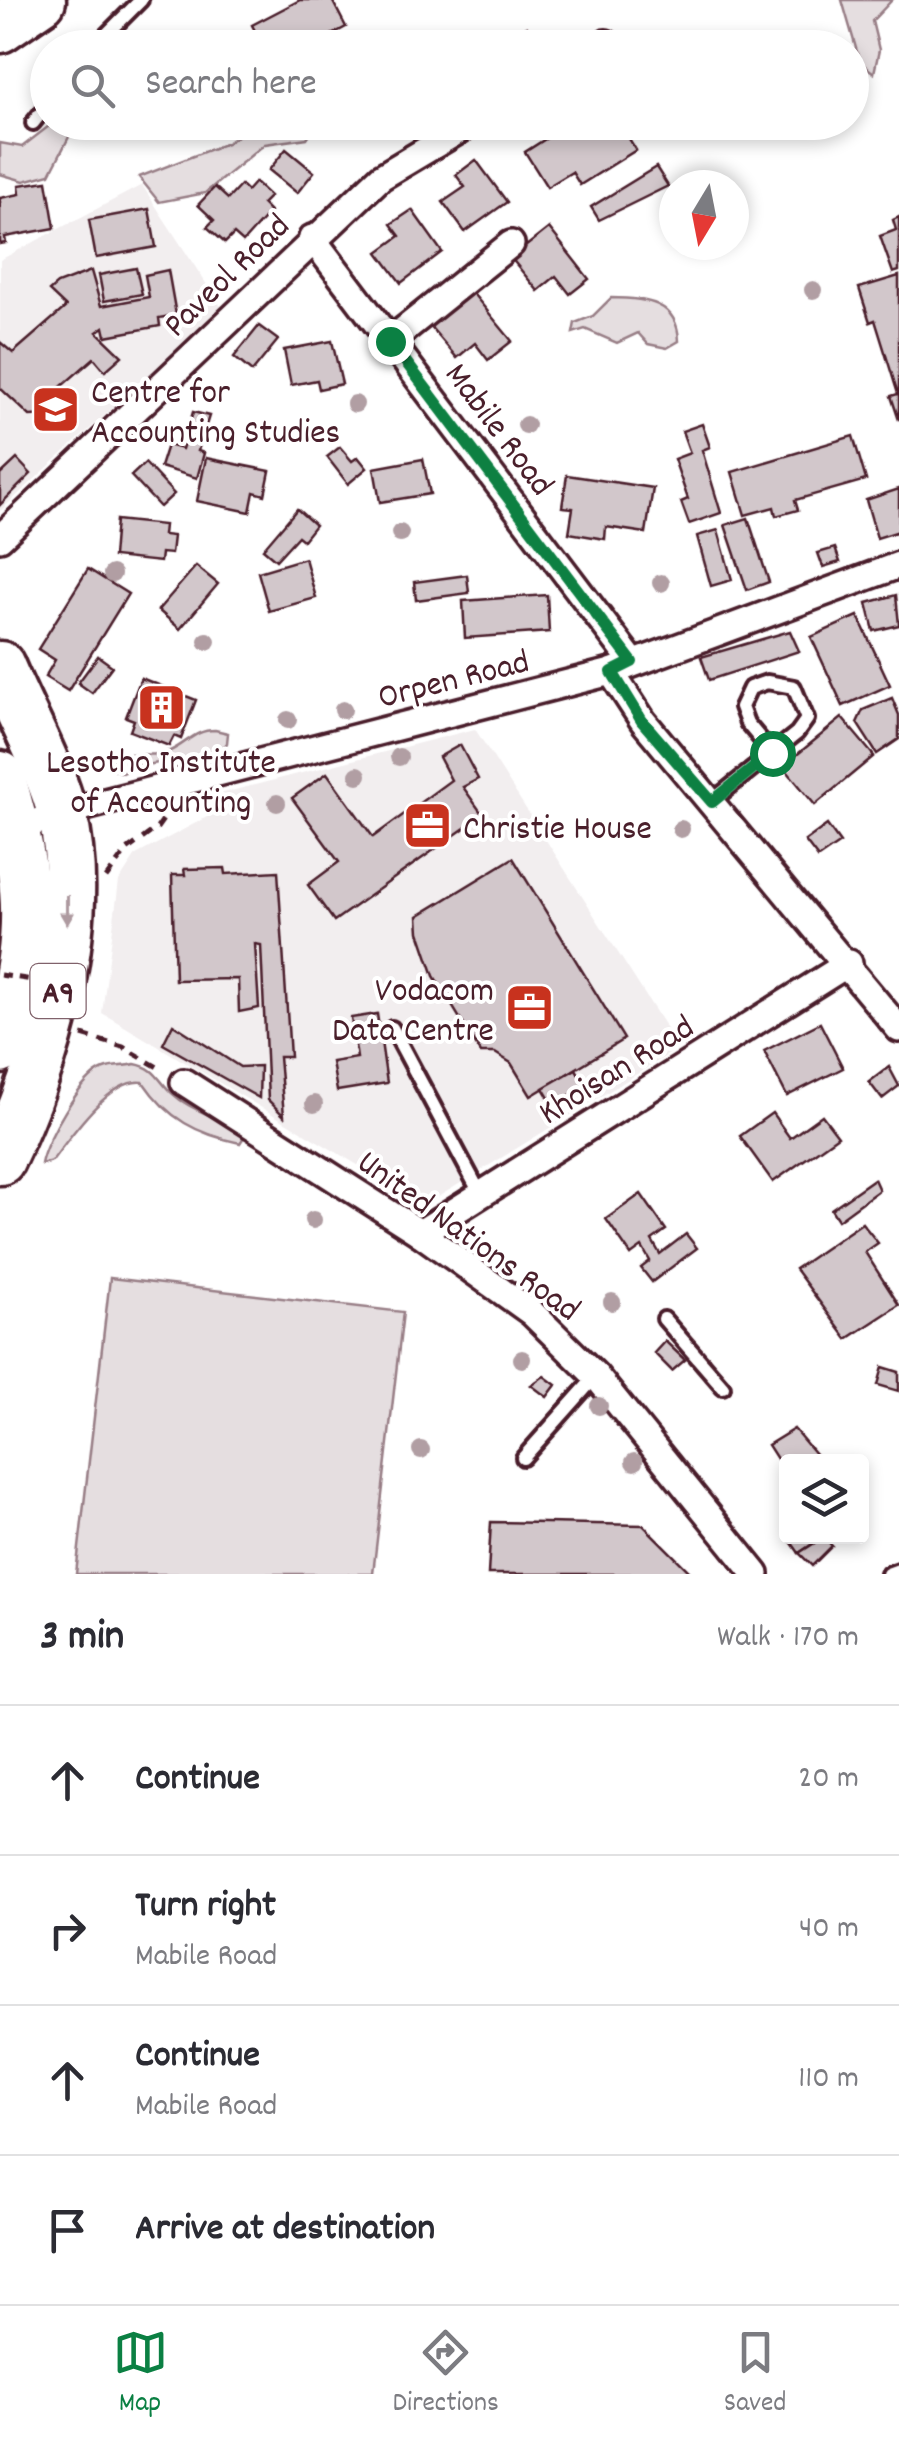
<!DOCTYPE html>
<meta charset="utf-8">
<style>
:root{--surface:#fff;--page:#f2f2f3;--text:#2b2b33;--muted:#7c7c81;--line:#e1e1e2;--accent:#0b8043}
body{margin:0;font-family:Dekko,sans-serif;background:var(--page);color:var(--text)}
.controls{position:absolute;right:30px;bottom:30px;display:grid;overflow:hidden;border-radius:10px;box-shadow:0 5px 15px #0003}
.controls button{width:90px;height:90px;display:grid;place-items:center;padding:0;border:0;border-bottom:2px solid var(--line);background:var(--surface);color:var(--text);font:50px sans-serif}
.compass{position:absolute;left:659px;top:170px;width:90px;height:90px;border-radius:50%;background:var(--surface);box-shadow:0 5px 15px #0003;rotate:190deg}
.stop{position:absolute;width:30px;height:30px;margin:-22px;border:8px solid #0b8043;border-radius:50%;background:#fff}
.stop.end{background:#0b8043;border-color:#fff;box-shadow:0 2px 10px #0008}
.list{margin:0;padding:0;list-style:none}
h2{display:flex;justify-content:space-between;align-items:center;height:130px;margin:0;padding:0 40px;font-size:42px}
h2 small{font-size:32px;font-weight:400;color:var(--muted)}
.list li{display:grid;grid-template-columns:65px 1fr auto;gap:30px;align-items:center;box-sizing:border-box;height:150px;padding:0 40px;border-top:2px solid var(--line)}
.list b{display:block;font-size:38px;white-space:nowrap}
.list p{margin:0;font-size:32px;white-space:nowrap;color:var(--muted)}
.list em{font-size:32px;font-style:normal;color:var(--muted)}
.icon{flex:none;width:55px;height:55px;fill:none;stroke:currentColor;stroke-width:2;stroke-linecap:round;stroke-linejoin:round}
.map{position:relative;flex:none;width:899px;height:1574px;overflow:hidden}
.search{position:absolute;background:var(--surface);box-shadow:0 5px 15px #0003;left:30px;right:30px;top:30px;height:110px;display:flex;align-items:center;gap:25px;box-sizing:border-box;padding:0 35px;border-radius:55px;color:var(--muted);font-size:38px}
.sheet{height:730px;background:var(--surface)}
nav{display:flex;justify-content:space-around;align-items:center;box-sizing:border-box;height:140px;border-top:2px solid var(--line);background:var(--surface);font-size:28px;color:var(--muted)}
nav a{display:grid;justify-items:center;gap:5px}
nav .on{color:var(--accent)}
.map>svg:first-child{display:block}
</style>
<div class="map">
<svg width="899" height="1574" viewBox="0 0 899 1574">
<rect width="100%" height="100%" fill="#fff"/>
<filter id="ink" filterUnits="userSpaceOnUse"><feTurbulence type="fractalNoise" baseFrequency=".01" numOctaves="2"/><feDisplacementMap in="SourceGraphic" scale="20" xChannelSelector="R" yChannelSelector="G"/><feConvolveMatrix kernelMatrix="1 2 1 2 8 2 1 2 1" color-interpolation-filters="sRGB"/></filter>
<g filter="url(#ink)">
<g fill="#f2eeef">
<path d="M142 185 222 308 0 511V260Z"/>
<path d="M475 729 679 1048 425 1205 102 1013 119 881 136 855 207 817 223 793Z"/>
</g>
<g fill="#e5dee0" stroke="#987e86" stroke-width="2.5">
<path d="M842 0H892L872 21 879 50 874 73 860 62Z"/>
<path d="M256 123H317L307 138 265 144 205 193 159 202 139 177 227 143Z"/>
<path d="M49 126 73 129 50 174 24 181 0 174V143L22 147Z"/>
<path d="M611 298C646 298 678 302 679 341L667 348 648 344 638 333 617 343 585 329 573 333 575 323 593 316Z"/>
<path d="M215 730 228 733 227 743 218 755 137 766 123 773 111 768 113 756C131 750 151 759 170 751 188 743 194 730 215 730Z"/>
<path d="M135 1064C157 1068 158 1081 173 1094 192 1112 224 1117 244 1137L240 1143C197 1134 168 1119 143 1082 111 1077 71 1135 52 1161L41 1164C45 1141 81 1077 104 1069 114 1065 125 1067 135 1064Z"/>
<path d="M110 1278 403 1312 373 1574H76Z"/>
</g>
<g fill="#d2c7cb" stroke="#4a1f2b" stroke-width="2.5">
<path d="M300 0H332L346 27 307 48H264L252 25Z"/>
<path d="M527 27 536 43 514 48 508 37Z"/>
<path d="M572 122H619L636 150 580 185 572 172 547 187 525 152Z"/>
<path d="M286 149 314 172 297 193 269 170Z"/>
<path d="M476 160 507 202 465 232 443 202 465 187 456 175Z"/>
<path d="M656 167 668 186 599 220 591 207Z"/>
<path d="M47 181 55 228 5 237 6 243 0 244V198L20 194 19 185Z"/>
<path d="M255 182 270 196 262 204 270 212 243 242 234 234 225 243 207 227 214 220 198 205 215 187 228 199 241 185 247 191Z"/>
<path d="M149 209 156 247 96 258 89 220Z"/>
<path d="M412 210 442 252 401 283 378 252 400 236 391 224Z"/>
<path d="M899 217V271L893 273 880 236 896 230 893 220Z"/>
<path d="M549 228 589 279 570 294 556 276 538 291 511 258Z"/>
<path d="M136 268 142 294 104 301 99 275Z"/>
<path d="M168 270 176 315 159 318 160 326 106 336 104 327 97 332 122 356 105 371 94 358 56 391 65 401 50 415 30 416 0 388V342L13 353 66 307 49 291 57 284 91 271 101 306 149 297 145 275Z"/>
<path d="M899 276V420L891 396 898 394 875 320 870 322 859 288Z"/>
<path d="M470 290 512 341 488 360 475 343 457 358 428 324Z"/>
<path d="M259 326 278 340 252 372 234 357Z"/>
<path d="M332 341 342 384 319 389 317 380 291 385 284 350Z"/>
<path d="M193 412 209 416 198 451 204 453 197 478 160 467 167 445 182 449Z"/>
<path d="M702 424 710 447 702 450 721 513 689 524 681 502 688 499 674 459 690 453 682 431Z"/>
<path d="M853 436 866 480 795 500 798 510 776 516 774 507 745 515 732 472Z"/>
<path d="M340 447 352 461 358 457 367 468 348 484 327 457Z"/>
<path d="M206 458 270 471 265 495 254 492 250 512 197 501Z"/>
<path d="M17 459 31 474 0 505V475Z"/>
<path d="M423 459 430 494 380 502 374 468Z"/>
<path d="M145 463 174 494 160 507 131 476Z"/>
<path d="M567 475 653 488 646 533 606 527 605 539 569 533 573 508 562 507Z"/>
<path d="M899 489V531L877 538 866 500Z"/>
<path d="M297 509 315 525 303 540 298 536 276 560 263 549Z"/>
<path d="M748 518 769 582 747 590 725 525Z"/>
<path d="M116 520 164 525 163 535 173 536 171 554 161 553 160 562 113 557Z"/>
<path d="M718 530 732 580 711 586 697 536Z"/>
<path d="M835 548 840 562 823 567 818 553Z"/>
<path d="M305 558 316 598 269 611 258 572Z"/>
<path d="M196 566 218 584 180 629 158 610Z"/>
<path d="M88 569 128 594 68 691 45 677 55 660 38 649Z"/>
<path d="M467 575 469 593 416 600 414 582Z"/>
<path d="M547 595 549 632 465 638 463 601Z"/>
<path d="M896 595 899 625 874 631 867 603Z"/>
<path d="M858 616 890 685 843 706 811 637Z"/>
<path d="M790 631 799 651 709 680 701 657Z"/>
<path d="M98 656 112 666 92 693 78 683Z"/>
<path d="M141 678 196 700 181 739 174 736 169 746 130 731 134 720 126 717Z"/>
<path d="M892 698 899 715V739L877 754 857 723 863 710Z"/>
<path d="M842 718 874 756 815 805 783 766Z"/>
<path d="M460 745 478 779 463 787 483 815 334 921 308 885 339 862 292 798 327 773 373 837 451 780 439 757Z"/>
<path d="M827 825 840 843 818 858 805 841Z"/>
<path d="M513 858 624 1039 531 1096 511 1063 495 1053H481L434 976 419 932 418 916Z"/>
<path d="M225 868 226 874 278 871 290 1057H279L284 1116 268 1100 261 945 255 944 259 1008 239 1012 238 979 175 980 172 875H185L184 869Z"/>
<path d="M377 1014 387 1083 337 1091 332 1062 357 1058 351 1018Z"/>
<path d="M820 1023 843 1068 787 1096 764 1051Z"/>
<path d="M173 1024 240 1067 260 1066 259 1098 163 1044Z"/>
<path d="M889 1067 899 1086 882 1099 869 1082Z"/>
<path d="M576 1069 586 1086 553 1105 543 1088Z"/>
<path d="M772 1113 790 1138 822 1115 838 1136 773 1182 740 1136Z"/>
<path d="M874 1179 879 1190 838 1220 831 1209Z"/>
<path d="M641 1194 666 1230 652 1240 660 1254 686 1234 697 1248 652 1282 641 1268 650 1261 642 1247 631 1255 606 1219Z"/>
<path d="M862 1223 878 1243 865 1252 899 1305 847 1339 795 1269Z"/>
<path d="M665 1341 685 1360 672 1371 654 1353Z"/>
<path d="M883 1367 899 1372V1391L878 1385Z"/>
<path d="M544 1376 556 1385 547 1397 531 1385Z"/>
<path d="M794 1429 822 1462H786V1473L768 1445Z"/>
<path d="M491 1522 643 1525 692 1574H488Z"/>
<path d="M787 1536H824L799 1553Z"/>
<path d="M824 1537 832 1546 812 1566 799 1553Z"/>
</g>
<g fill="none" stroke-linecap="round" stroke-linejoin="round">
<defs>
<g id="lane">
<path d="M93 48 141 0"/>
<path d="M33 123 48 104"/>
<path d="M711 802 797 733 807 719 794 687 767 682 750 688 741 707 747 723 772 753"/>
<path d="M392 1028 481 1195"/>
<path d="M664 1319 723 1387"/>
<path d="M523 1458 596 1376"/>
<path d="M888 1574 899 1570"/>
</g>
<g id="street">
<path d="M598 48 606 43"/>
<path d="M312 238 632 661"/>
<path d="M390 341 511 244"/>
<path d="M0 538 381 177 473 122"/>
<path d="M611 672 643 721 899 1029"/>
<path d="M16 829 62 813 611 672 899 565"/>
<path d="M184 1082 420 1233 532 1313 596 1376 756 1574"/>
<path d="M420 1233 849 963"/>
</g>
<g id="highway">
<path d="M0 28 41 0"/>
<path d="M0 666C18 710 52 770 62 814 88 922 47 1063 0 1160"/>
<path d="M0 776C32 881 35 945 0 1049"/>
</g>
</defs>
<use href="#lane" stroke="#4a1f2b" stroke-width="20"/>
<use href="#street" stroke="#4a1f2b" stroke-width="32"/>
<use href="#highway" stroke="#4a1f2b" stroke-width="55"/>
<g stroke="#4a1f2b" stroke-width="5" stroke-dasharray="10 8" stroke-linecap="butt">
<path d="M106 878 127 850 157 828 172 807"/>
<path d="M82 1035 123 1047 163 1070"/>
</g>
<use href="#lane" stroke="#fff" stroke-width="12"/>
<use href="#street" stroke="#fff" stroke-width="25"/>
<use href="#highway" stroke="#fff" stroke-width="48"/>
<path stroke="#4a1f2b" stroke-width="5" stroke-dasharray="10 8" stroke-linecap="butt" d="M0 975 86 988"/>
</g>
<g fill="#b19ea3">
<circle cx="813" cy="290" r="9"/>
<circle cx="355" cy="404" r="9"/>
<circle cx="526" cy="425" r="9"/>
<circle cx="400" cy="533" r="9"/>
<circle cx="112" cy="574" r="9"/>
<circle cx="661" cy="583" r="9"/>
<circle cx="207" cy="641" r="9"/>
<circle cx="343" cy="710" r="9"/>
<circle cx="288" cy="720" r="9"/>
<circle cx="399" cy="757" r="9"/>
<circle cx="358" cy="775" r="9"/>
<circle cx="277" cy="803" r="9"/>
<circle cx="681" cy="829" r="9"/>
<circle cx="314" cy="1104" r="9"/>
<circle cx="313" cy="1220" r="9"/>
<circle cx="612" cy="1302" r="9"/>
<circle cx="522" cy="1359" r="9"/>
<circle cx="599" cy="1406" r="9"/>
<circle cx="421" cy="1450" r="9"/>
<circle cx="634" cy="1462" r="9"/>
</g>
<defs><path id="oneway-solid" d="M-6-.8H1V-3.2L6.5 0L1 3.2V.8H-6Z" transform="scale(2.5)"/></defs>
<use fill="#ae9aa0" href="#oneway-solid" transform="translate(67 910) rotate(90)"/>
</g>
<g fill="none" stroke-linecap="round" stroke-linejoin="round" filter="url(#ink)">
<path stroke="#0b8043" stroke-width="12" d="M390 341 632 662 612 672 642 721 712 802 772 753"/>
</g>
<defs>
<symbol id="university-square" viewBox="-11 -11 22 22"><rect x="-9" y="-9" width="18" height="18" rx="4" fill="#c8321e" stroke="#fff"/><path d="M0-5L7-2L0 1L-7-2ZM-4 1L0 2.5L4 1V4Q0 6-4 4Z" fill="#fff"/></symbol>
<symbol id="building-square" viewBox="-11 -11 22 22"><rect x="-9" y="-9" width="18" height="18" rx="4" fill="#c8321e" stroke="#fff"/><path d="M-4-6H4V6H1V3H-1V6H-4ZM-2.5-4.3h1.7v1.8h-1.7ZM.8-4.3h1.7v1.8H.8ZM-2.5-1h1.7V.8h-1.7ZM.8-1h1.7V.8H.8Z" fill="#fff"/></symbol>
<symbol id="office-square" viewBox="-11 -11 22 22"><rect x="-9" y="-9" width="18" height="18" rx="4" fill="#c8321e" stroke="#fff"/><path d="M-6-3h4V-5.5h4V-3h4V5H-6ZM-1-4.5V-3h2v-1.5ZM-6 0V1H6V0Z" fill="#fff"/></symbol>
</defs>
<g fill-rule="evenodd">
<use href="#university-square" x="28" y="382" width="55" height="55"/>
<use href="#building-square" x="134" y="680" width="55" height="55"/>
<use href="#office-square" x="400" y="798" width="55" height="55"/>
<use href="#office-square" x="502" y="980" width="55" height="55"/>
</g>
<g text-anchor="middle" stroke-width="8" stroke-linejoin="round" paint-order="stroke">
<rect fill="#fff" stroke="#80626b" stroke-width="2.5" x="30.5" y="964" width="55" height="54" rx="8"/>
<g font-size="32" font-weight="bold" fill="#4a1f2b">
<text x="58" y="1002">A9</text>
</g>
<g font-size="35" fill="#4a1f2b" stroke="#fff">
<text transform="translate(225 274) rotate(-44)" y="12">Paveol Road</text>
<text transform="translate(501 428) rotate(53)" y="12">Mabile Road</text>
<text transform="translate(453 677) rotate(-14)" y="12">Orpen Road</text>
<text transform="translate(615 1068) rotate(-32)" y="12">Khoisan Road</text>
<text transform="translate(470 1234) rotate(36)" y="12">United Nations Road</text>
</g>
<g font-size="35" fill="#4a1f2b" stroke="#fff" text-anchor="start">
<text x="91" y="402">Centre for<tspan x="91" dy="40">Accounting Studies</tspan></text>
<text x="161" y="772" text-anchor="middle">Lesotho Institute<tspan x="161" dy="40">of Accounting</tspan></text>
<text x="463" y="838">Christie House</text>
<text x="494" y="1000" text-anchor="end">Vodacom<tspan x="494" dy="40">Data Centre</tspan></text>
</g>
</g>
</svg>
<div class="controls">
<button><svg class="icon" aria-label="layers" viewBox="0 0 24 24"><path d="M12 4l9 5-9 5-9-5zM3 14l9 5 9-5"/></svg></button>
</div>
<svg class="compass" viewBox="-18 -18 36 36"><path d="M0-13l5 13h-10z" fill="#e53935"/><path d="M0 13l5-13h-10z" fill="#7c7c81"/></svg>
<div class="stop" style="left:772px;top:753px"></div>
<div class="stop end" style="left:390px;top:341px"></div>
<div class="search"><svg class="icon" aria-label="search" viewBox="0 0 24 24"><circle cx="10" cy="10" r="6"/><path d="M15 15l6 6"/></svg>Search here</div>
</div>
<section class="sheet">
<h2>3 min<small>Walk · 170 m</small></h2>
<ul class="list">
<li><svg class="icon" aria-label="ahead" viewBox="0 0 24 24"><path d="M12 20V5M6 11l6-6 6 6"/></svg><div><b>Continue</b></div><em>20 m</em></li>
<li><svg class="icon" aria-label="right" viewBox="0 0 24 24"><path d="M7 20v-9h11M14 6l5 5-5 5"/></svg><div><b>Turn right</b><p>Mabile Road</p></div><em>40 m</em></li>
<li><svg class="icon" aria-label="ahead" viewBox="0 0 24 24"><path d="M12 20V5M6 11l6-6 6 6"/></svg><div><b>Continue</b><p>Mabile Road</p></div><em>110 m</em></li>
<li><svg class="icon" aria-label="arrive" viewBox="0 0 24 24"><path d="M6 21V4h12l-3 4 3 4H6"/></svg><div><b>Arrive at destination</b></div></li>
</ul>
</section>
<nav>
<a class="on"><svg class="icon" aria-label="map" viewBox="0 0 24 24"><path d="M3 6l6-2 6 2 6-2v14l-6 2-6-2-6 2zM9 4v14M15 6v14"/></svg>Map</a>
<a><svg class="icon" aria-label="directions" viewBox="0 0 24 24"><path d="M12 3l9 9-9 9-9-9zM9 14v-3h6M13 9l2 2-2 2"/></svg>Directions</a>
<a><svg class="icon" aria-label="saved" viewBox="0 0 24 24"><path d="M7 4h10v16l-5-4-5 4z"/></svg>Saved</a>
</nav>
